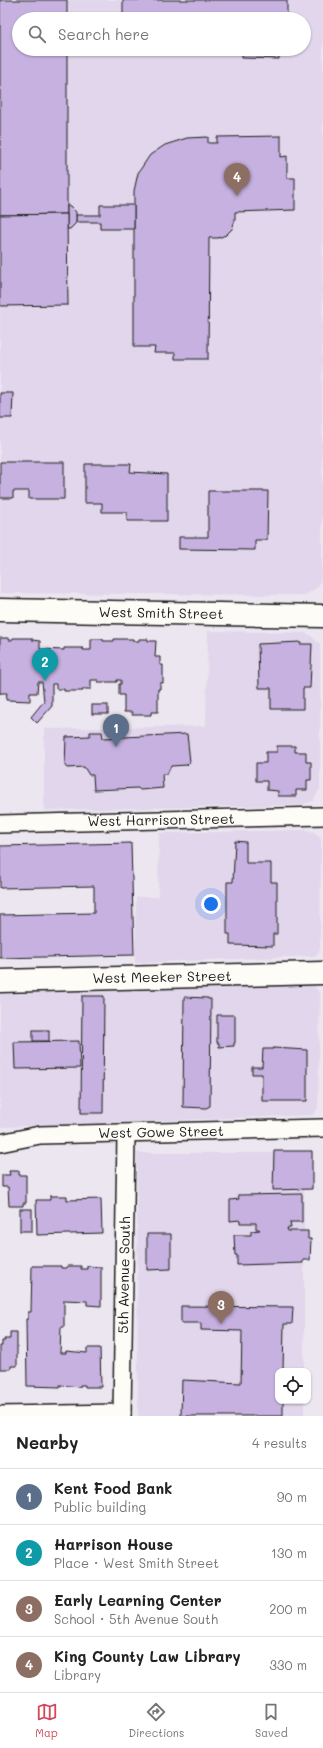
<!DOCTYPE html>
<meta charset="utf-8">
<style>
:root{--surface:#fff;--page:#f6f6f6;--text:#222;--muted:#767676;--line:#e0e0e0;--accent:#d1495b}
body{margin:0;font-family:Mali,sans-serif;background:var(--page);color:var(--text)}
.controls{position:absolute;right:12px;bottom:12px;display:grid;overflow:hidden;border-radius:8px;box-shadow:0 1px 3px #0004}
.controls button{width:36px;height:36px;display:grid;place-items:center;padding:0;border:0;border-bottom:1px solid var(--line);background:var(--surface);color:var(--text);font:20px sans-serif}
.you{position:absolute;left:211px;top:904px;width:14px;height:14px;margin:-10px;border:3px solid #fff;border-radius:50%;background:#1a73e8;box-shadow:0 0 0 6px #1a73e833}
.badge{display:grid;place-items:center;width:26px;height:26px;border-radius:50%;background:var(--accent);color:#fff;font-size:13px;font-weight:700}
.pin{position:absolute;translate:-50% -33px;filter:drop-shadow(0 1px 2px #0008)}
.pin::after{content:'';position:absolute;top:21px;width:14px;height:12px;background:inherit;clip-path:polygon(0 0,100% 0,50% 100%)}
.list{margin:0;padding:0;list-style:none}
h2{display:flex;justify-content:space-between;align-items:center;height:52px;margin:0;padding:0 16px;font-size:17px}
h2 small{font-size:13px;font-weight:400;color:var(--muted)}
.list li{display:grid;grid-template-columns:26px 1fr auto;gap:12px;align-items:center;box-sizing:border-box;height:56px;padding:0 16px;border-top:1px solid var(--line)}
.list b{display:block;font-size:15px;white-space:nowrap}
.list p{margin:0;font-size:13px;white-space:nowrap;color:var(--muted)}
.list em{font-size:13px;font-style:normal;color:var(--muted)}
.icon{flex:none;width:22px;height:22px;fill:none;stroke:currentColor;stroke-width:2;stroke-linecap:round;stroke-linejoin:round}
.map{position:relative;flex:none;width:323px;height:1416px;overflow:hidden}
.search{position:absolute;background:var(--surface);box-shadow:0 1px 3px #0004;left:12px;right:12px;top:12px;height:44px;display:flex;align-items:center;gap:10px;box-sizing:border-box;padding:0 14px;border-radius:22px;color:var(--muted);font-size:15px}
.sheet{height:276px;background:var(--surface)}
nav{display:flex;justify-content:space-around;align-items:center;box-sizing:border-box;height:56px;border-top:1px solid var(--line);background:var(--surface);font-size:11px;color:var(--muted)}
nav a{display:grid;justify-items:center;gap:2px}
nav .on{color:var(--accent)}
.map>svg:first-child{display:block}
</style>
<div class="map">
<svg width="323" height="1416" viewBox="0 0 323 1416">
<rect width="100%" height="100%" fill="#ece6f0"/>
<filter id="ink" filterUnits="userSpaceOnUse"><feTurbulence type="fractalNoise" baseFrequency=".025" numOctaves="2"/><feDisplacementMap in="SourceGraphic" scale="8" xChannelSelector="R" yChannelSelector="G"/><feConvolveMatrix kernelMatrix="1 2 1 2 8 2 1 2 1" color-interpolation-filters="sRGB"/></filter>
<g filter="url(#ink)">
<g fill="#e1d6eb" fill-rule="evenodd">
<path d="M0 0H323L322 574 318 587 305 595 0 593ZM19 19H304V49H19Z"/>
<path d="M208 631 305 633 310 635 320 644V789L313 801 301 805 44 810V729L206 726Z"/>
<path d="M307 830 314 832 321 839 320 948 319 953 315 956 135 963 136 897H158L159 833Z"/>
<path d="M306 985 314 986 320 993 318 1108 313 1115 0 1127V994Z"/>
<path d="M137 1153H304V1371H278V1401H304V1416H138Z"/>
</g>
<g fill="#c6b1e0" stroke="#1c1c1c">
<path d="M0 0H67V19H19V49H67V214L0 215Z"/>
<rect x="123" y="0" width="164" height="19"/>
<path d="M242 49H282V50H279V59L242 58Z"/>
<path d="M281 136V157L287 156V178H295V210L235 212V220L232 229 226 235 218 238H209L208 359H175V353H154L155 347H134V191L138 173 150 155 165 145 187 138 208 137V143H217V137Z"/>
<path d="M100 205H134V229H100V222H76V215H100Z"/>
<path d="M67 206H70L76 212V223L70 229H67Z"/>
<path d="M67 214 68 305 0 306V215Z"/>
<path d="M0 393H13L12 418H0Z"/>
<path d="M0 462H64V499H29V491H13V498H0Z"/>
<path d="M85 464H131L130 472 167 474V521H127V512H102V503H85Z"/>
<path d="M208 491H268L267 540H255V550L179 549V537H208Z"/>
<path d="M0 638H9V640H12L13 638H32V640L40 641V649L64 650V648H83V650H91V639H103V641H114V639H133V641H139V639H148V641H156L155 657H160V665H163V683H160V689H158V712H151V715H132V712H124V695H119V684H121V680H117V682H98V680H91V689H83V691H64V689H56V684H52V706L37 723 31 717 44 701 42 682H38L37 693H30V701L6 700 7 693H1L0 694Z"/>
<path d="M300 642V644H312L310 688H303V709H271V688H259L258 644Z"/>
<rect x="92" y="705" width="16" height="9"/>
<path d="M90 732H102L103 738 187 734 190 762 187 765 171 766 167 774H162L163 788 140 790 138 788 94 790 93 775H89L84 767 67 768 65 766 66 737 90 736Z"/>
<path d="M277 746H295V752H306V762H311V780H307V790H296V796H278V791L267 790V781H256V763H266V752H277Z"/>
<path d="M235 841 246 842V863H271V882H277V934H273V946L230 945V934H227V882H233Z"/>
<path d="M131 843 134 955 0 958V915L94 913V886L0 888V846Z"/>
<path d="M82 996H104L103 1113H81Z"/>
<path d="M184 997 208 998V999H211L210 1106 206 1108 183 1107Z"/>
<path d="M217 1015H235V1043H234V1046L219 1047V1043H217Z"/>
<rect x="33" y="1030" width="16" height="11"/>
<path d="M79 1041 80 1068 15 1069 14 1042Z"/>
<path d="M273 1048 307 1050V1101H262V1074H252V1067H262L263 1049H273Z"/>
<path d="M274 1151H312V1189L273 1190Z"/>
<path d="M9 1171H19V1175H26V1203H23V1206H9L8 1187H2V1175H10Z"/>
<path d="M302 1194V1222H290L291 1228H287L288 1231H308V1239H311L310 1260H303V1263L237 1265V1255H235L234 1235H251V1231L260 1230 259 1229H256V1223H240V1220L230 1221V1200L239 1199 238 1195Z"/>
<path d="M50 1196H67V1200L101 1199 102 1233 37 1235 36 1200H50Z"/>
<rect x="20" y="1209" width="12" height="22"/>
<path d="M147 1234H171V1269L147 1270Z"/>
<path d="M32 1266H61V1268H67V1266H81V1269H87V1266L101 1267V1306L87 1305V1301L64 1300V1327H61L60 1353H66V1351L87 1353V1348H100L101 1387H85V1385H80V1387L60 1385V1387L27 1386 26 1319H28V1312H31Z"/>
<path d="M181 1306 293 1307 292 1324H284L283 1371H278V1401H283V1416H181L182 1380 241 1383 242 1331 201 1330V1323H181Z"/>
<path d="M10 1332H17V1366H11V1369H0V1346H2V1341H5L4 1339H10Z"/>
</g>
<g fill="none" stroke-linecap="round" stroke-linejoin="round">
<defs>
<g id="street">
<path d="M0 824 323 816"/>
<path d="M0 1143 40 1135 323 1128"/>
<path d="M0 1415 122 1413"/>
<path d="M122 1416 126 1134"/>
</g>
<g id="secondary">
<path d="M0 610 323 616"/>
<path d="M0 981 323 973"/>
</g>
</defs>
<use href="#street" stroke="#1c1c1c" stroke-width="20"/>
<use href="#secondary" stroke="#1c1c1c" stroke-width="25"/>
<use href="#street" stroke="#fdfcf7" stroke-width="17"/>
<use href="#secondary" stroke="#fdfcf7" stroke-width="22"/>
</g>
</g>
<g text-anchor="middle" stroke-width="3" stroke-linejoin="round" paint-order="stroke">
<g font-size="14" fill="#1c1c1c" stroke="#fdfcf7">
<text transform="translate(161 613) rotate(1)" y="5">West Smith Street</text>
<text transform="translate(161 820) rotate(-1)" y="5">West Harrison Street</text>
<text transform="translate(162 977) rotate(-1)" y="5">West Meeker Street</text>
<text transform="translate(161 1132) rotate(-1)" y="5">West Gowe Street</text>
<text transform="translate(124 1275) rotate(-89)" y="5">5th Avenue South</text>
</g>
</g>
</svg>
<div class="controls">
<button><svg class="icon" aria-label="locate" viewBox="0 0 24 24"><circle cx="12" cy="12" r="6"/><path d="M12 2v4M12 18v4M2 12h4M18 12h4"/></svg></button>
</div>
<div class="you"></div>
<div class="pin badge" style="left:116px;top:747px;background:#5c6f8a">1</div>
<div class="pin badge" style="left:45px;top:681px;background:#0f9aa8">2</div>
<div class="pin badge" style="left:221px;top:1324px;background:#8d6e63">3</div>
<div class="pin badge" style="left:237px;top:196px;background:#8d6e63">4</div>
<div class="search"><svg class="icon" aria-label="search" viewBox="0 0 24 24"><circle cx="10" cy="10" r="6"/><path d="M15 15l6 6"/></svg>Search here</div>
</div>
<section class="sheet">
<h2>Nearby<small>4 results</small></h2>
<ul class="list">
<li><span class="badge" style="background:#5c6f8a">1</span><div><b>Kent Food Bank</b><p>Public building</p></div><em>90 m</em></li>
<li><span class="badge" style="background:#0f9aa8">2</span><div><b>Harrison House</b><p>Place · West Smith Street</p></div><em>130 m</em></li>
<li><span class="badge" style="background:#8d6e63">3</span><div><b>Early Learning Center</b><p>School · 5th Avenue South</p></div><em>200 m</em></li>
<li><span class="badge" style="background:#8d6e63">4</span><div><b>King County Law Library</b><p>Library</p></div><em>330 m</em></li>
</ul>
</section>
<nav>
<a class="on"><svg class="icon" aria-label="map" viewBox="0 0 24 24"><path d="M3 6l6-2 6 2 6-2v14l-6 2-6-2-6 2zM9 4v14M15 6v14"/></svg>Map</a>
<a><svg class="icon" aria-label="directions" viewBox="0 0 24 24"><path d="M12 3l9 9-9 9-9-9zM9 14v-3h6M13 9l2 2-2 2"/></svg>Directions</a>
<a><svg class="icon" aria-label="saved" viewBox="0 0 24 24"><path d="M7 4h10v16l-5-4-5 4z"/></svg>Saved</a>
</nav>
